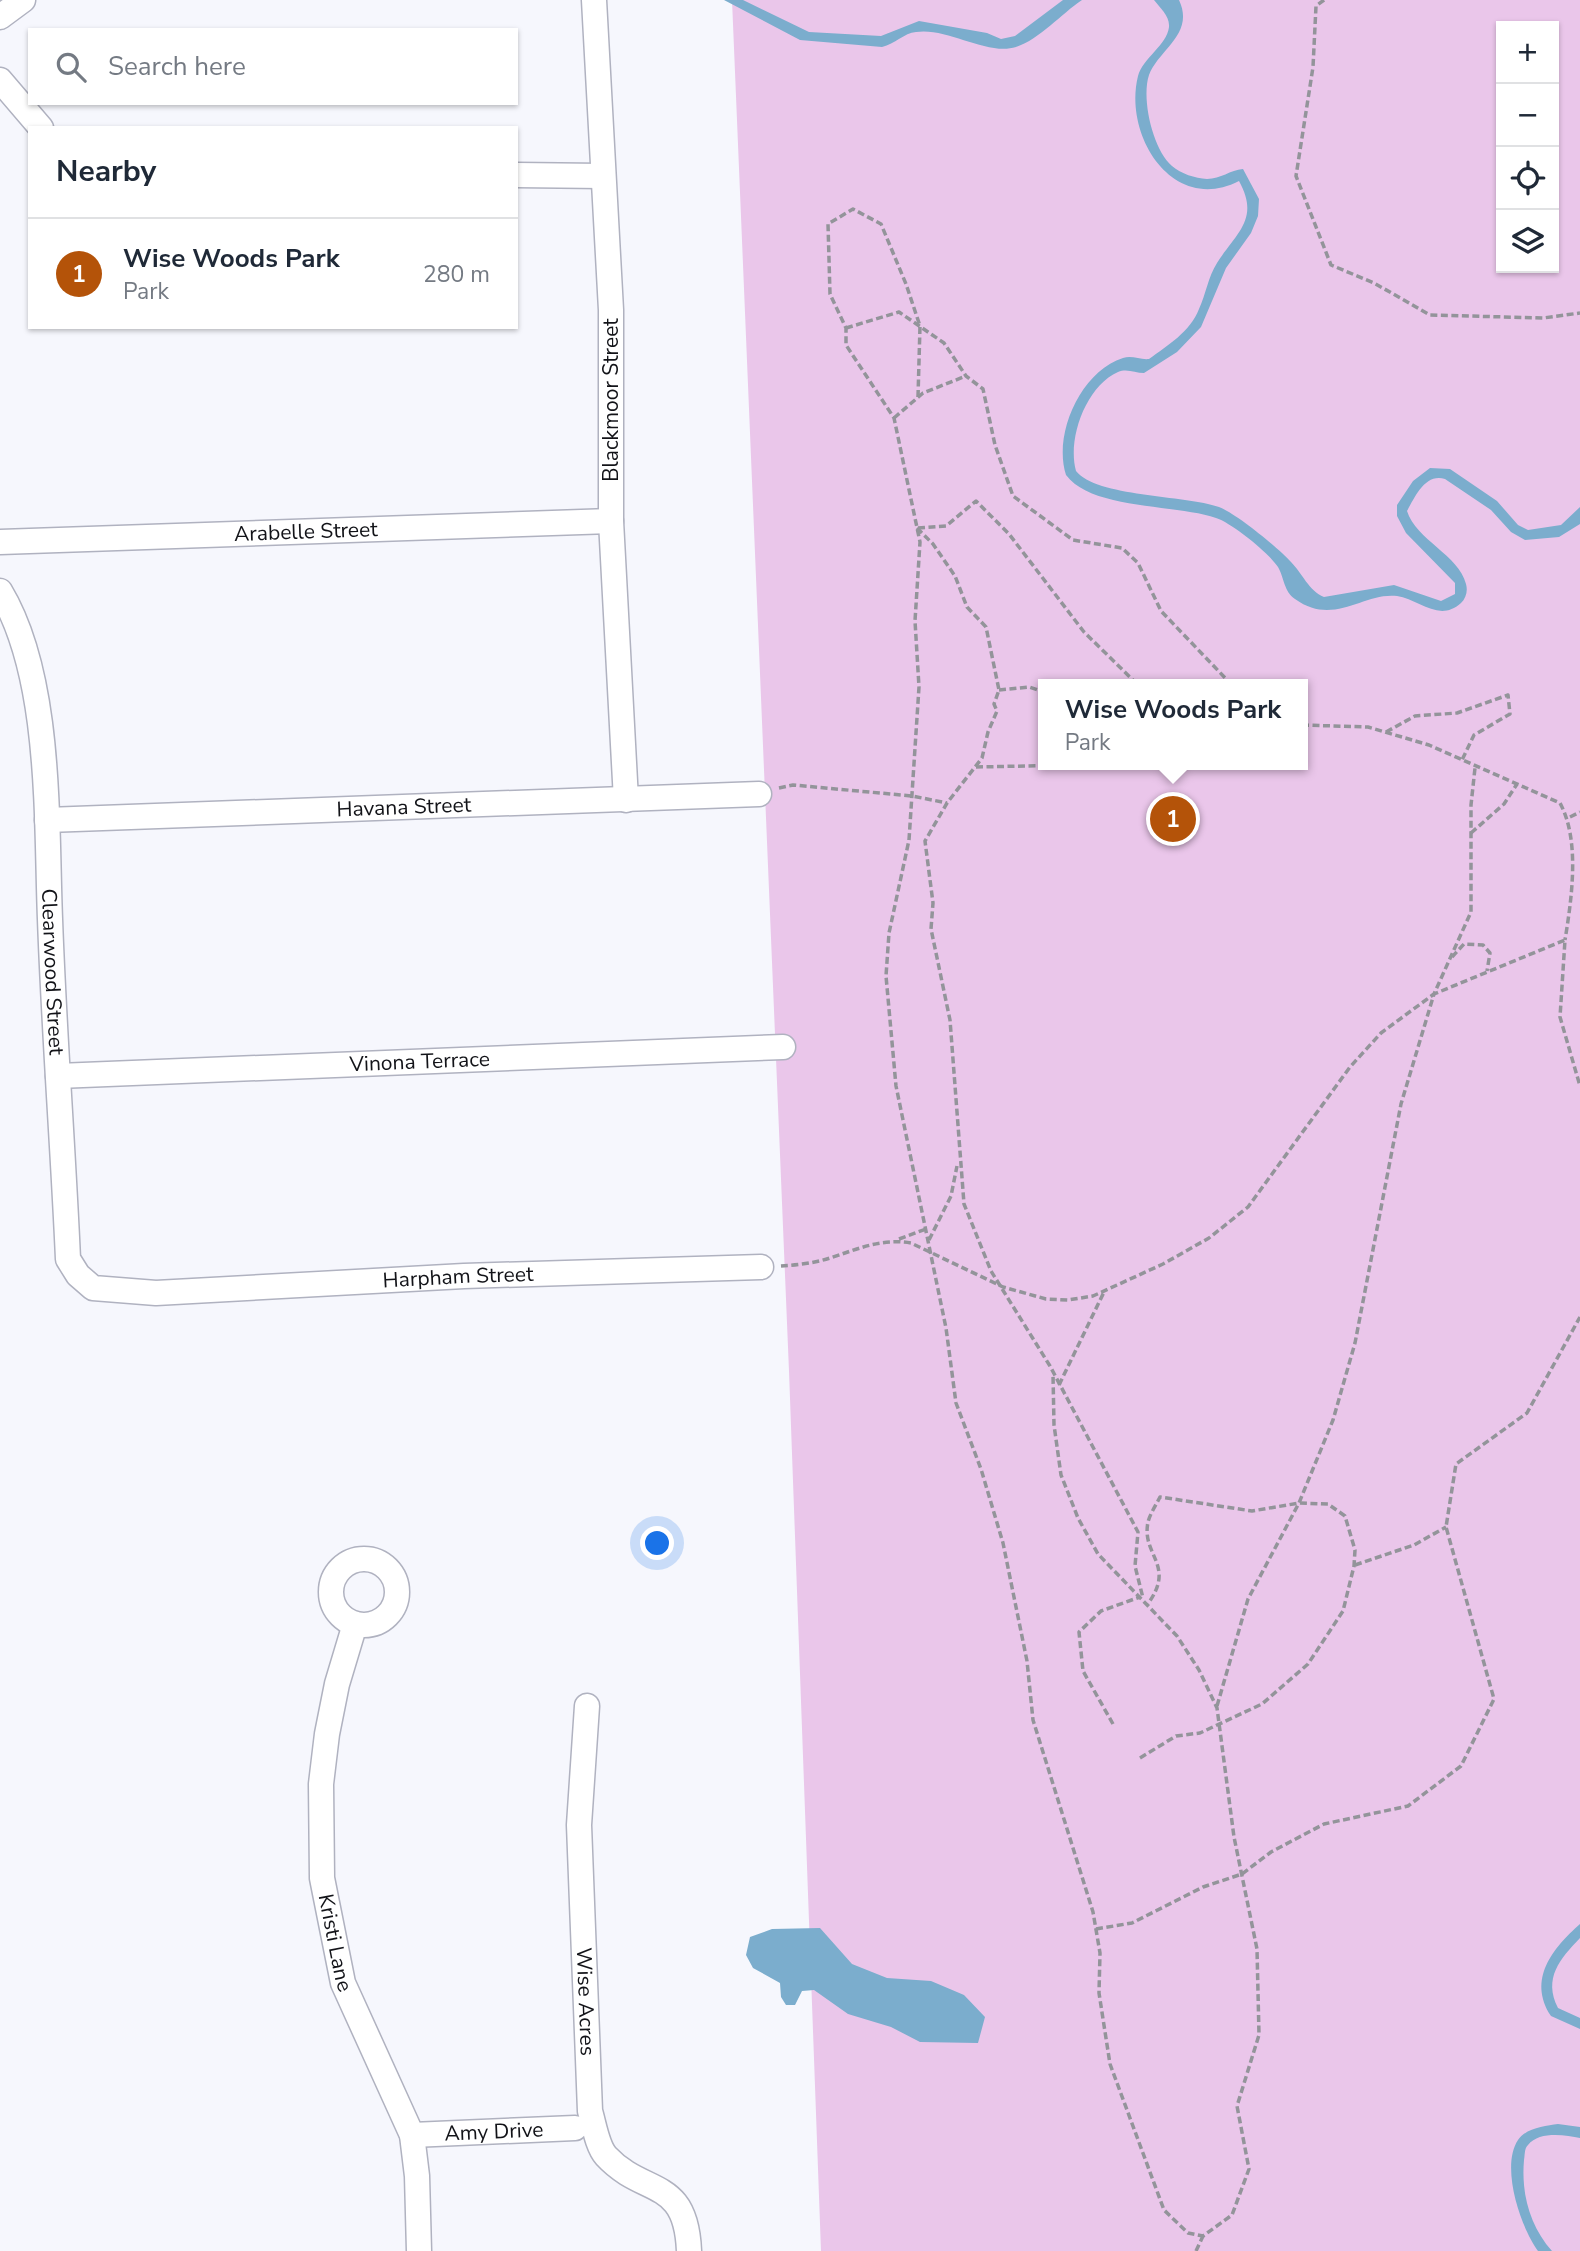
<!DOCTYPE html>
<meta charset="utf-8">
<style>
:root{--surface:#fff;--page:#f2f2f3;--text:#1f2937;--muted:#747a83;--line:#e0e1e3;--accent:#b45309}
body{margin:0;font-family:"Nunito Sans",sans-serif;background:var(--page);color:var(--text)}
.controls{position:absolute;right:21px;top:21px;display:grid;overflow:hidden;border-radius:0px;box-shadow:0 2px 5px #0004}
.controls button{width:63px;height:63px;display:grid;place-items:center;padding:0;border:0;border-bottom:2px solid var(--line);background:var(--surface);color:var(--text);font:35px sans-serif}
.you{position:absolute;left:658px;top:1544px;width:24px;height:24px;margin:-18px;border:5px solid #fff;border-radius:50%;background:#1a73e8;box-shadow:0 0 0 10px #1a73e833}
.badge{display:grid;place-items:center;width:46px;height:46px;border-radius:50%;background:var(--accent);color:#fff;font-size:23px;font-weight:700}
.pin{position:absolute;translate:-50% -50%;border:4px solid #fff;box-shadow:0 2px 7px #0006}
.popup{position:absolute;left:1038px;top:679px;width:270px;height:91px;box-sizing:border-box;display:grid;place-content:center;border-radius:0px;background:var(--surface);filter:drop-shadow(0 2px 5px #0005);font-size:23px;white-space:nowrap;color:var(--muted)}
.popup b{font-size:26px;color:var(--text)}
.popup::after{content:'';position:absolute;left:50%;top:100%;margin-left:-14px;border:14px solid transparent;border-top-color:var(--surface)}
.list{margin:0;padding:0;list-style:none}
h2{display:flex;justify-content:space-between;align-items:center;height:91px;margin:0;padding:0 28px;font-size:30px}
h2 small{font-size:23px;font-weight:400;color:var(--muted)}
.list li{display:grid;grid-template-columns:46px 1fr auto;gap:21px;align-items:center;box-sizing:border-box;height:112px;padding:0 28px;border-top:2px solid var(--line)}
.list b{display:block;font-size:26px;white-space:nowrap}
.list p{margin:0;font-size:23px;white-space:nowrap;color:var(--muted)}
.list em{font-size:23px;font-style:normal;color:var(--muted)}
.icon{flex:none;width:38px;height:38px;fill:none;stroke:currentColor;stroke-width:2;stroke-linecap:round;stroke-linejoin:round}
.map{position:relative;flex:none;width:1580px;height:2251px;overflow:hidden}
.search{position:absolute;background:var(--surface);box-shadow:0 2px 5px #0004;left:28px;top:28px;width:490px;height:77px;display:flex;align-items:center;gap:18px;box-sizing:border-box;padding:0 24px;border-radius:0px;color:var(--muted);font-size:26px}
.panel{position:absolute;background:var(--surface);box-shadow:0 2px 5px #0004;left:28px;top:126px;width:490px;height:203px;border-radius:0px}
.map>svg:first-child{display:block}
</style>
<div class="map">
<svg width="1580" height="2251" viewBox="0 0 1580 2251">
<rect width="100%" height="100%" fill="#f6f7fd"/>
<path fill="#eac6ea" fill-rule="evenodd" d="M732 0H1580V2251H821L789 1371ZM1501 26H1554V268H1501ZM1044 684H1302V765H1044Z"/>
<g fill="#7badcd">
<path d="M724 0H743L809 32 881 36 919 21 987 33 1001 39 1015 36 1063 0H1082C1061 14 1040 39 1016 47 987 56 947 27 916 32 904 33 895 44 882 47L800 40Z"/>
<path d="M1154 0H1179C1195 34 1159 49 1149 75 1141 99 1153 150 1172 166 1181 174 1195 178 1207 179 1221 179 1230 170 1243 169L1259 199 1258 216 1251 233 1226 268 1201 327 1177 352 1144 373C1135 373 1127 368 1118 372 1086 386 1067 439 1076 471 1096 497 1185 495 1219 507 1237 514 1277 547 1291 562 1302 573 1309 591 1324 597L1394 585 1441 601 1455 594V583L1406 533 1397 516V505L1413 481 1430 468 1450 469 1497 501 1518 525 1528 530 1561 525 1580 507V524L1559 537 1525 540 1511 532 1491 510 1445 479C1425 473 1415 497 1407 511 1416 540 1459 555 1466 584 1468 591 1466 598 1461 603 1439 623 1419 599 1397 596 1363 592 1334 627 1295 599 1284 592 1284 577 1278 567 1269 553 1232 523 1216 518 1176 504 1092 510 1066 475 1053 435 1080 372 1123 358 1132 355 1140 360 1149 359 1168 345 1190 332 1199 309 1206 294 1208 277 1217 263 1237 232 1260 219 1239 181 1173 215 1123 136 1138 76 1143 58 1167 45 1169 27 1170 16 1160 8 1154 0Z"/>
<path d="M1580 1924V1938C1560 1959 1543 1978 1558 2008L1580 2018V2029L1551 2016C1527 1979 1553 1948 1580 1924Z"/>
<path d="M820 1928 852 1964 887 1978 931 1981 964 1995 985 2017 978 2043 920 2042 891 2027 848 2014 814 1990 802 1991 795 2005H786L781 1997 780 1983 753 1968 746 1955 750 1937 772 1929Z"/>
<path d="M1558 2124 1580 2127V2138C1565 2135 1539 2131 1528 2145 1524 2149 1525 2155 1524 2160 1521 2194 1530 2226 1552 2251H1538C1521 2228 1500 2167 1518 2140 1526 2128 1545 2126 1558 2124Z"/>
</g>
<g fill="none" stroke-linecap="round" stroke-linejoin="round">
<defs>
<g id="minor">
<path d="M594 0 611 310V521L626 800"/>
<path d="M0 17 23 0"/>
<path d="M0 80 41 128"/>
<path d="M516 175 603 176"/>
<path id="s1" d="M0 542 611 521"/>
<path id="s2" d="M0 591C52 677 46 821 50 919 54 1033 63 1146 68 1259L78 1275 93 1288 156 1293 464 1276 761 1267"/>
<path id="s3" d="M47 820 759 794"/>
<path id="s4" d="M58 1076 783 1047"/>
<circle cx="364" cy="1592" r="33"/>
<path id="s5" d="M355 1624 337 1684 327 1734 321 1784 322 1878 343 1983 412 2135 417 2176 419 2251"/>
<path id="s6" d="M587 1706 579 1825 590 2111C594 2124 597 2146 606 2156 644 2197 686 2176 689 2251"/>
<path id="s7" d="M412 2135 575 2128"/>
</g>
</defs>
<use href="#minor" stroke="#b0b2c0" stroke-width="27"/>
<g stroke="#93949a" stroke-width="3.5" stroke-dasharray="7 3.5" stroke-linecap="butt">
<path d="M1324 0 1316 6 1313 67 1296 176 1331 265 1374 283 1430 315 1543 318 1580 313"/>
<path d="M846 328 899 312 944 343 966 376 983 389 995 445 1013 496 1073 540 1122 548 1138 563 1161 611 1231 684"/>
<path d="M918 397 920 326 906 284 881 224 853 209 828 224 830 294 846 328V345L894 418 920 542 915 621 919 687 909 840 889 933 886 976 896 1086 946 1328 956 1403 981 1469 1003 1543 1027 1661 1033 1720 1093 1912 1100 1953 1099 1993 1110 2064 1164 2210 1188 2233 1203 2236 1232 2215 1249 2169 1237 2106 1259 2035 1257 1949 1234 1837 1217 1708 1199 1670 1177 1636 1098 1554 1078 1518 1061 1475 1054 1425 1053 1374"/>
<path d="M894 418 923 393 966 376"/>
<path d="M917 528 933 544 955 576 967 607 986 627 999 690 994 704 997 711 988 732 982 758 947 803 925 841 933 903 931 929 950 1020 964 1204 991 1271 1050 1366 1138 1532 1135 1566 1143 1598"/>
<path d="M918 528 946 526 976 501 1009 534 1084 632 1137 684"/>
<path d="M999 690 1029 687 1044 692"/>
<path d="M1302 725 1368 727 1429 745 1560 803C1580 840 1572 897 1565 940"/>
<path d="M1386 732 1415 716 1457 713 1508 695 1510 714 1474 735 1462 760"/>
<path d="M976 767 1074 765"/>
<path d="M779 788 793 785 912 796 947 803"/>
<path d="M1570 817 1580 812"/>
<path d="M1471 833 1504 804 1517 784"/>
<path d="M1452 957 1464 944 1483 945 1490 953 1487 971"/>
<path d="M899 1239 926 1229"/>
<path d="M929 1240 951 1196 957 1166"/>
<path d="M781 1266C797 1265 815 1263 830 1258 858 1249 881 1238 911 1243L1003 1287 1046 1299 1068 1300 1093 1296 1163 1264 1209 1238 1248 1207 1350 1067 1381 1033 1434 994 1471 912V805L1475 768"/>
<path d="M1059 1385 1104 1292"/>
<path d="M1355 1565 1414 1545 1446 1527"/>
<path d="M1217 1706 1248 1599 1299 1503 1333 1420 1355 1343 1401 1104 1434 994 1565 940 1560 1017 1580 1086"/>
<path d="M1113 1724 1083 1671 1079 1632 1101 1611 1140 1597"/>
<path d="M1140 1758 1176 1736 1200 1733 1262 1704 1308 1664 1343 1611 1354 1566 1355 1550 1345 1516 1328 1504 1299 1503 1252 1511 1160 1497C1156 1505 1150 1514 1148 1522 1141 1556 1177 1565 1147 1605"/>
<path d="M1096 1929 1132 1923 1203 1887 1242 1874 1271 1852 1324 1824 1408 1806 1461 1766 1494 1699 1446 1527 1456 1464 1527 1413 1580 1317"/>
<path d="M1196 2251 1203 2236"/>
</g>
<use href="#minor" stroke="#fff" stroke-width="24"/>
</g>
<g text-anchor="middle" stroke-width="5" stroke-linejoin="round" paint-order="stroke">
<g font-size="21" fill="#121318" stroke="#fff">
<text transform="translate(611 400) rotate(-90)" y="7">Blackmoor Street</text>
<text dy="7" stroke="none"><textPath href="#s1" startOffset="306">Arabelle Street</textPath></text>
<text dy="7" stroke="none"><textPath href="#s3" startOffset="357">Havana Street</textPath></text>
<text dy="7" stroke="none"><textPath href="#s2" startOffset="388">Clearwood Street</textPath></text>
<text dy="7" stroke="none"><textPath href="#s4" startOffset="362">Vinona Terrace</textPath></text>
<text dy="7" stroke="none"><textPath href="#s2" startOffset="1080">Harpham Street</textPath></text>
<text dy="7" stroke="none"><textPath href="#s5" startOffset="324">Kristi Lane</textPath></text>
<text dy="7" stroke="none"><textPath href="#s6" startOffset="296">Wise Acres</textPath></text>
<text dy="7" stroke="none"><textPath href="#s7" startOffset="82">Amy Drive</textPath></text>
</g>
</g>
</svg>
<div class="controls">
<button>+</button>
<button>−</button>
<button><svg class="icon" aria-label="locate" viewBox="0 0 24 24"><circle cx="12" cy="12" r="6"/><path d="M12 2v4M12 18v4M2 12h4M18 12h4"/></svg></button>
<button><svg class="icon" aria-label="layers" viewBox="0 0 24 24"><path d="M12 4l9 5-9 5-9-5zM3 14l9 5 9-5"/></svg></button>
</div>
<div class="you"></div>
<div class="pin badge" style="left:1173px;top:819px">1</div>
<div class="popup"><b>Wise Woods Park</b>Park</div>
<div class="search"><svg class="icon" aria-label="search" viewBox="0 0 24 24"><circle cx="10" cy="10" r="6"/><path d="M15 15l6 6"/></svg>Search here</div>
<section class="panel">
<h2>Nearby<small></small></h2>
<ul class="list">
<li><span class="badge">1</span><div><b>Wise Woods Park</b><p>Park</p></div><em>280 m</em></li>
</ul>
</section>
</div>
